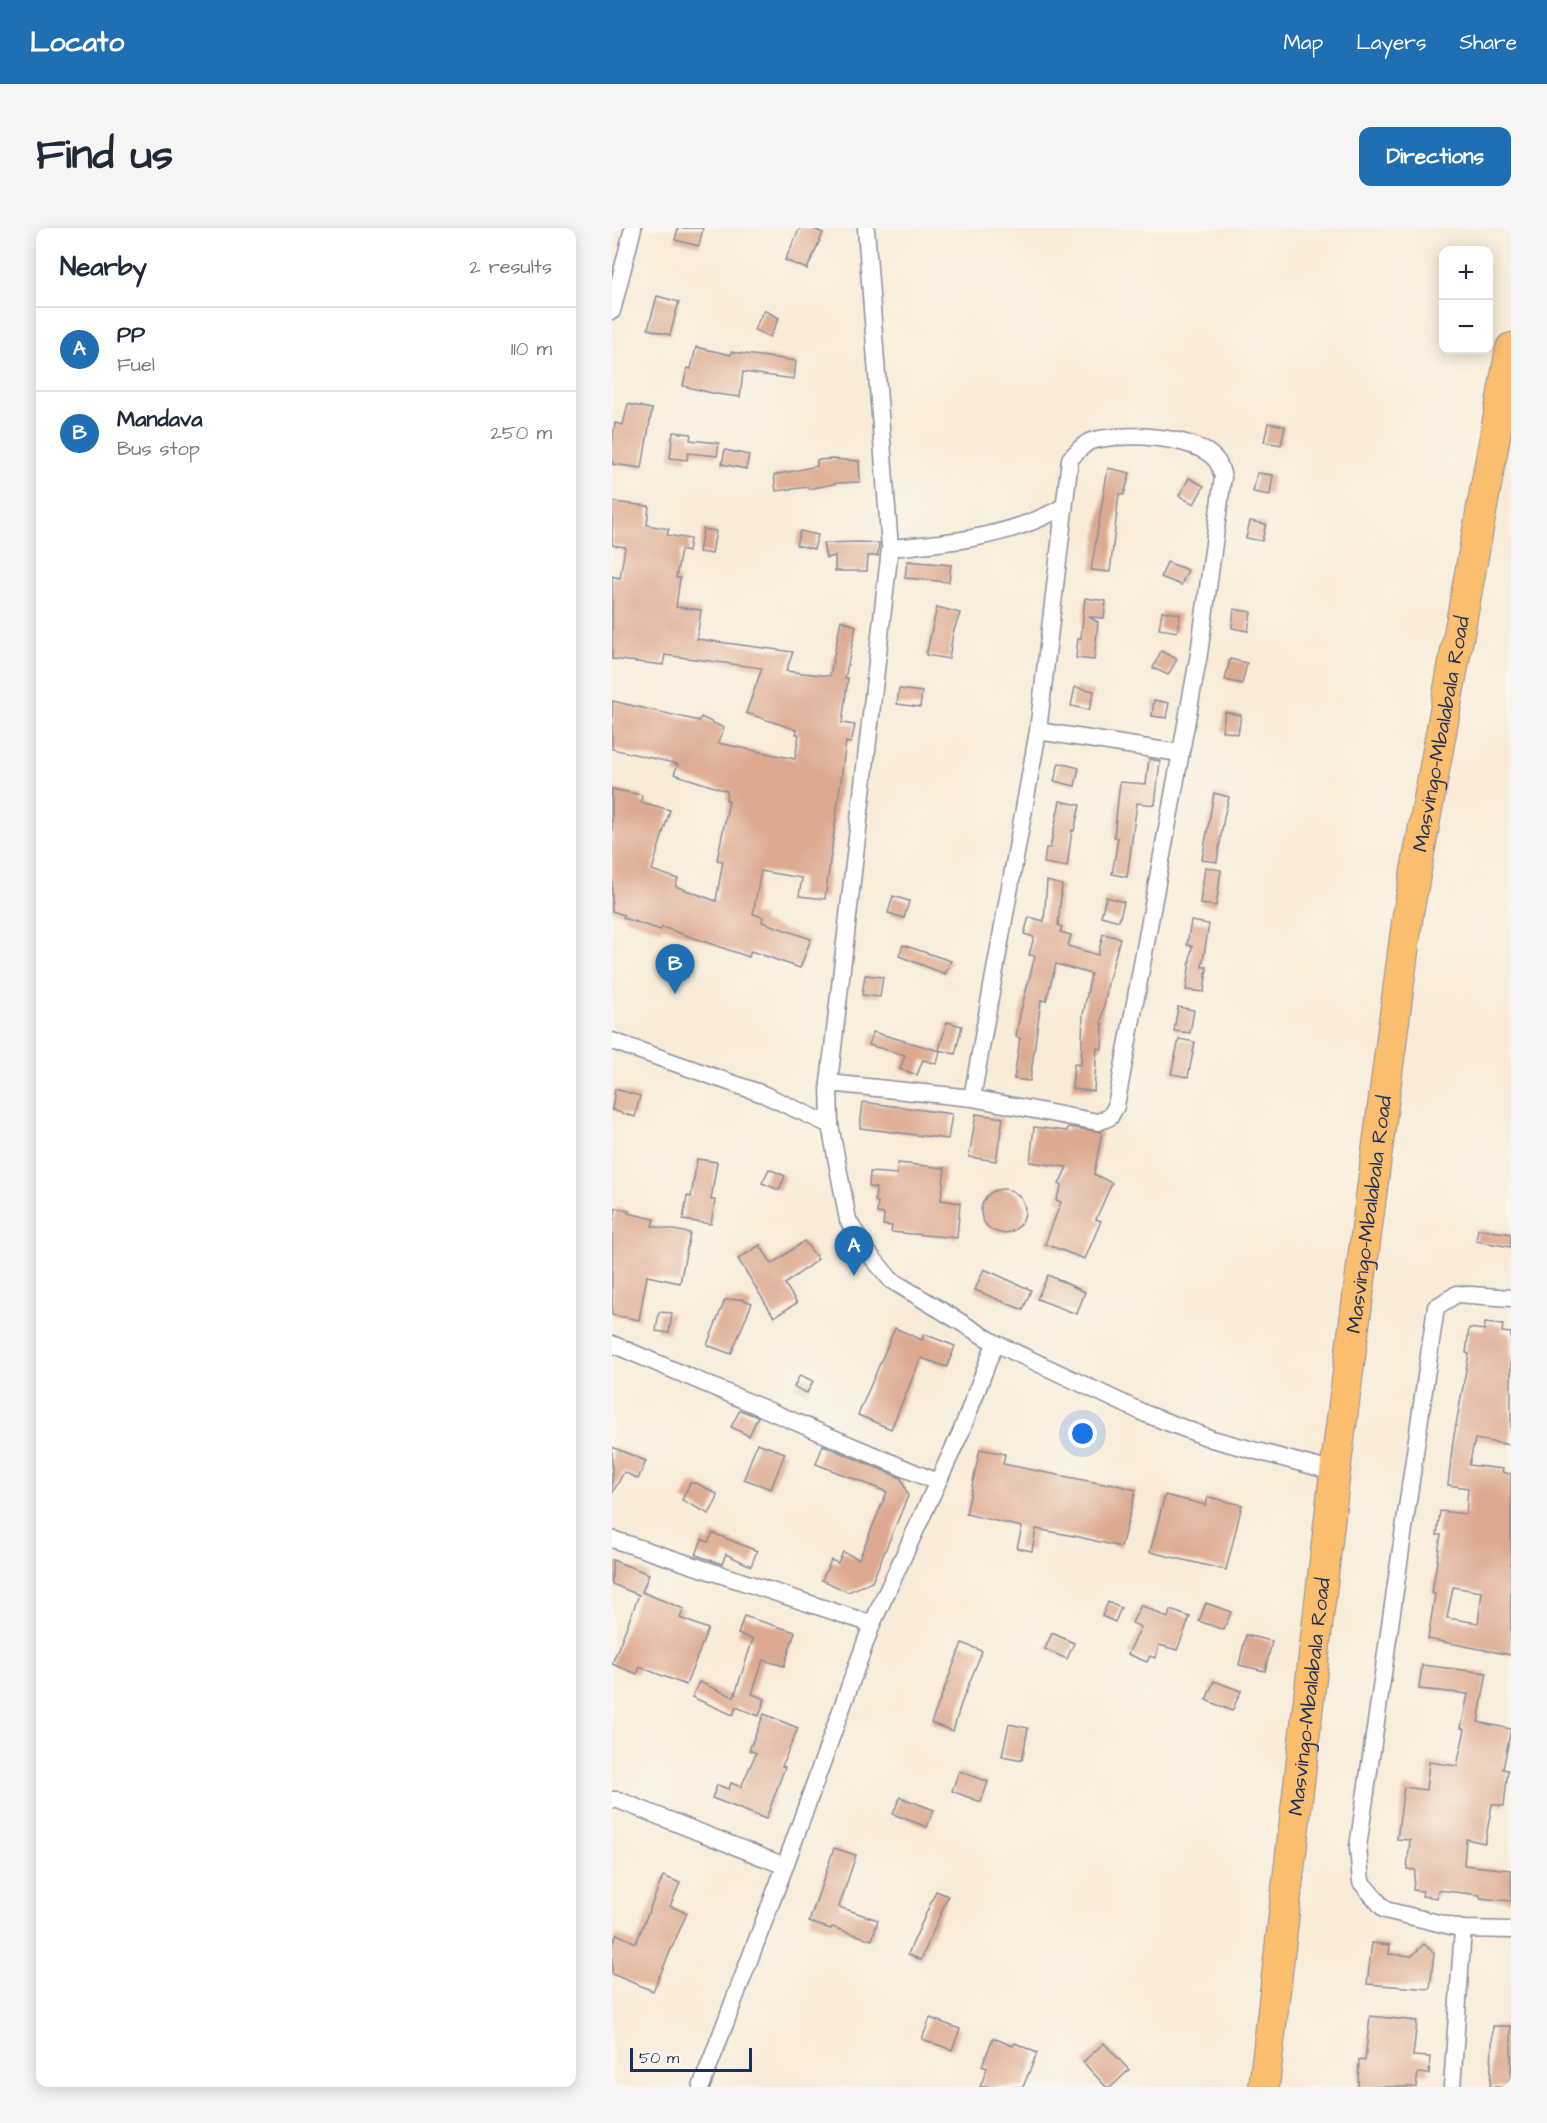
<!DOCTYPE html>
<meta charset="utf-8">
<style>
:root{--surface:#fff;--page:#f6f6f7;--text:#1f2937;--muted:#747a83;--line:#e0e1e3;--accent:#1f6fb2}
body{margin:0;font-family:"Architects Daughter",sans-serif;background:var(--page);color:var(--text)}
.controls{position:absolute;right:18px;top:18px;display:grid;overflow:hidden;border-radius:12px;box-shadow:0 3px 15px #0003}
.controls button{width:54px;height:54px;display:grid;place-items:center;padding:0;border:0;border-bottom:2px solid var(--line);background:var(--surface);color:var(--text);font:30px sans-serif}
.scale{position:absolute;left:18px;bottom:15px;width:122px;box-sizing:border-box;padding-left:6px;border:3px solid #1b2f5e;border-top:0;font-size:16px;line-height:21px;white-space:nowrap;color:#1b2f5e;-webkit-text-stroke:4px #fbf7ec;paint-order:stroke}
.you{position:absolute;left:471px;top:1206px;width:21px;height:21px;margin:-15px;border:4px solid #fff;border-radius:50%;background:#1a73e8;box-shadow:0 0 0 9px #1a73e833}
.badge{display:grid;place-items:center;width:39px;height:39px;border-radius:50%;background:var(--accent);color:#fff;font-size:20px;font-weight:700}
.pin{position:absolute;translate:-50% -50px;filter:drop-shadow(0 2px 3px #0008)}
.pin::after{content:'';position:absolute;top:32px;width:21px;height:18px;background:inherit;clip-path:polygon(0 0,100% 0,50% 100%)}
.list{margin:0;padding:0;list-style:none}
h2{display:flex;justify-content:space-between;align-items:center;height:78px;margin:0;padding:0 24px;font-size:26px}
h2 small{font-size:20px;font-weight:400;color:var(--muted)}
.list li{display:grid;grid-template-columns:39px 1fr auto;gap:18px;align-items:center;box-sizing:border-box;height:84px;padding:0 24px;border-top:2px solid var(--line)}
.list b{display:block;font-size:22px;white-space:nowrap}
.list p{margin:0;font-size:20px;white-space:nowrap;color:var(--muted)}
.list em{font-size:20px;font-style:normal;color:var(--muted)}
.map{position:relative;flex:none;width:899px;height:1859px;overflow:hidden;border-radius:12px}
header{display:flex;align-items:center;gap:36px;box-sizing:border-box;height:84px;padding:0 30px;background:var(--accent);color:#fff}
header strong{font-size:28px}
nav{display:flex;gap:33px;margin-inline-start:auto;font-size:21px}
.intro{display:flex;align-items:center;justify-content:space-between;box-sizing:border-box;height:144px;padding:0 36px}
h1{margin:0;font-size:42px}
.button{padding:15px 27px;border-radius:12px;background:var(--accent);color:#fff;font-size:21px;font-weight:700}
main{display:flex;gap:36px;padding:0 36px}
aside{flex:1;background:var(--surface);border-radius:12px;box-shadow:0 3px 15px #0003}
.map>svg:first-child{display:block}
</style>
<header>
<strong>Locato</strong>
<nav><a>Map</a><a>Layers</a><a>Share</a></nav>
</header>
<div class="intro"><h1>Find us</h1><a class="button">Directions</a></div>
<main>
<aside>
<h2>Nearby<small>2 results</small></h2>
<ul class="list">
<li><span class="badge">A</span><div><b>PP</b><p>Fuel</p></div><em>110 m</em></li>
<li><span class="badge">B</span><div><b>Mandava</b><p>Bus stop</p></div><em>250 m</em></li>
</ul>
</aside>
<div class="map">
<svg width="899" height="1859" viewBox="0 0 899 1859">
<rect width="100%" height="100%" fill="#fbf7ec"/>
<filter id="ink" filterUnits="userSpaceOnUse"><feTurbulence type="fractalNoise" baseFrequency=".0167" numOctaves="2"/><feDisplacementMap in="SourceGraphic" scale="12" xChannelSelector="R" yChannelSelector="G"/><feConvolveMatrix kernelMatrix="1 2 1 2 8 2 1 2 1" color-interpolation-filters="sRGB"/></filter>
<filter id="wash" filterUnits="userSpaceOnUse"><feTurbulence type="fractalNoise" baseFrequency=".008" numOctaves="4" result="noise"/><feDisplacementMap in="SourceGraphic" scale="24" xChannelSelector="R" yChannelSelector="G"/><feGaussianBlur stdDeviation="1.35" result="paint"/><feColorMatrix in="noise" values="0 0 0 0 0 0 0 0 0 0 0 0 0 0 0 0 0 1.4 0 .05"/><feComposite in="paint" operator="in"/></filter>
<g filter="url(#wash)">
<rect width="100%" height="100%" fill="#f8ebd8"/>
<g id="blocks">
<g fill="#ddaa91" fill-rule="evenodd">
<path d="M66 0H91L87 18 63 12Z"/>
<path d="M188 0H200L211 5 195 41 173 32Z"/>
<path d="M45 68 67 74 58 107 36 101Z"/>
<path d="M152 82 167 90 158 109 142 102Z"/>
<path d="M84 119 119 127V124L184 133 182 151 131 144 128 169 104 166 71 158 75 140 79 141Z"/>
<path d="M16 176 40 181 30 240 0 236V217L3 195 11 197Z"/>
<path d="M656 195 673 198 669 217 652 214Z"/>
<path d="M61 204 79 206 78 212 107 215 105 228 76 225 75 232 58 230Z"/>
<path d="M113 222 137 227 134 241 110 236Z"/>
<path d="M220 231 247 233 248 254 226 255 197 261 196 259 164 263 162 247 205 238V232Z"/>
<path d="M496 240 518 245 512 267 507 266 498 344 479 342Z"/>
<path d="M645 245 661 247 658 267 641 264Z"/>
<path d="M577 250 592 258 582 276 567 268Z"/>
<path d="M0 274 37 278 35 297 57 301 55 307 78 311 76 324 69 322 64 350H68L64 379 89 382 85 411 181 424 174 443 218 448 229 392 244 398 233 450H236L230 495 243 497 239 515 234 514 213 671 187 668 190 650 149 643 141 686 151 689 150 694 199 711 188 740 139 723 137 729 50 699 49 702 11 690 12 687 0 683V561L30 567 29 574 58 582 40 642 66 651 63 658 104 673 111 633 105 632 117 573 114 572 115 563 62 546 66 536 0 521V473L87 493 89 489 112 500 106 515 183 531 187 506H184L185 502 134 485 150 440 53 427 51 437 0 431V348L8 350 13 319 0 317Z"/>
<path d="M638 293 654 296 650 313 634 310Z"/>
<path d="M91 301 104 303 100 326 87 324Z"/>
<path d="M188 303 206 307 202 321 184 317Z"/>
<path d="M247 314 267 315 266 328H256L255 343H223V328L214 330 211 315Z"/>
<path d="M295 333 339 337 337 354 293 350Z"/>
<path d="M555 334 576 342 569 357 549 349Z"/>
<path d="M473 370 494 373 492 390 477 389 486 394 482 432 464 430 466 410H469Z"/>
<path d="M325 379 348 385 341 405 337 431 314 427Z"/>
<path d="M622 381 639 384 636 403 620 400Z"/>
<path d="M550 383 568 386 565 404 547 401Z"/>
<path d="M549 423 565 431 556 447 541 440Z"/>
<path d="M618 431 635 435 630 456 613 452Z"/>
<path d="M463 459 482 463 477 482 459 478Z"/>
<path d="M287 461 310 464 308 479 285 476Z"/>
<path d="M542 472 557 475 554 490 540 488Z"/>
<path d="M613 484 629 487 626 506 610 503Z"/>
<path d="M537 531 548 533 543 577 525 575 515 649 500 646 506 610 502 609 508 554 534 556Z"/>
<path d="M447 535 467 540 463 558 442 553Z"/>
<path d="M602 565 617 569 612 589 605 634 590 632Z"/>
<path d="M448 573 468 577 462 603 460 602 455 639 432 635 434 620H438Z"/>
<path d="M593 639 609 642 604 678 588 676Z"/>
<path d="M435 653 450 657 446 697 450 699 448 704 459 707 456 718 486 727 491 706 508 710 496 755 489 796H491L490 821 485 820 482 863 460 861 462 836 469 837 471 787 479 746 444 736 434 773 429 772 418 853 402 851 408 810 404 809 408 786 423 728 417 727 422 709 412 706 417 689 432 693Z"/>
<path d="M281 668 297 673 292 690 276 685Z"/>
<path d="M494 669 512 674 507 693 489 688Z"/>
<path d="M579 693 597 696 590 739H595L592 764 574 762 580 718 575 717Z"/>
<path d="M291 717 339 733 333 746 287 728Z"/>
<path d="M253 747 271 749 268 769 250 767Z"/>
<path d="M566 779 582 782 578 805 562 803Z"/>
<path d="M335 794 350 798 343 826 327 822Z"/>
<path d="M261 804 328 823 325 836 311 832 305 847 288 841 293 827 257 817Z"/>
<path d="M567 811 583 814 576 849 559 846Z"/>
<path d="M3 861 28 868 23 889 0 882Z"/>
<path d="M251 874 340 886 336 911 248 900Z"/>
<path d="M364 886 391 890 384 933 357 929Z"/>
<path d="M422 899 455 903 456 899 490 904 482 946 500 955 484 991 489 993 473 1031 433 1016 449 974 444 972 450 957 447 956 455 939 418 934Z"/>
<path d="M85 931 105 934 99 972H103L99 996 71 992 75 968 79 969Z"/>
<path d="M286 935 333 940 329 972 348 975 345 1010 279 1004 280 998 271 997 272 986 265 985 266 974 263 973 264 960 257 959 258 944 285 946Z"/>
<path d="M157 941 173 948 167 962 150 955Z"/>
<circle cx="391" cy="983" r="22"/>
<path d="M4 980 17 983 16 985 42 991 40 998 78 1005 68 1055 35 1048 27 1092 0 1087V1000Z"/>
<path d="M866 1001 899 1006V1019L864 1013Z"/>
<path d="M192 1013 206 1031 173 1056 185 1075 162 1089 126 1031 148 1017 160 1036Z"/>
<path d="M372 1041 419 1062 411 1082 363 1062Z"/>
<path d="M436 1047 473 1064 465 1086 425 1071Z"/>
<path d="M129 1071 140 1075 119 1126 95 1117 113 1072Z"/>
<path d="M47 1084 60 1085 57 1105 44 1103Z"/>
<path d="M873 1095 891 1097 890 1104 899 1105V1217L863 1211 857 1237 891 1241 890 1244 899 1246V1427L816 1411 823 1366 820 1365 829 1307H825L828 1283 854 1286 856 1260 836 1257 841 1213 857 1126 854 1125 857 1100 872 1102ZM841 1359 870 1364 866 1395 835 1390Z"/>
<path d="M283 1100 310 1112 312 1106 343 1118 335 1139 309 1130 279 1201 246 1187Z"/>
<path d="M188 1147 201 1153 195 1165 182 1159Z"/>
<path d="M128 1182 146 1189 137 1208 119 1199Z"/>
<path d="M145 1215 173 1225 159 1261 132 1251Z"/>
<path d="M211 1217 289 1250 296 1268 260 1354 236 1364 210 1352 219 1332 226 1335 231 1324 247 1331 275 1264 204 1236Z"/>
<path d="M0 1219 34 1233 26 1251 12 1244 0 1266Z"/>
<path d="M368 1221 393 1226 391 1236 496 1257 497 1255 524 1262 509 1319 467 1309 424 1301 420 1323 405 1320 410 1299 354 1286Z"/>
<path d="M78 1255H84L105 1266V1271L97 1286 70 1272Z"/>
<path d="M553 1267 594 1277 596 1269 630 1277 614 1342 538 1324Z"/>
<path d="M101 1305 145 1323 139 1338 114 1326 110 1336 84 1327 90 1311 96 1314Z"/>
<path d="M0 1332 37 1346 30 1364 72 1381 68 1390 96 1401 74 1457 28 1439 25 1446 0 1436 27 1367 0 1356Z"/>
<path d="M496 1374 509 1380 503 1394 490 1388Z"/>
<path d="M594 1375 619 1384 612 1402 587 1393Z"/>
<path d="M529 1377 556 1390 558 1382 578 1389 565 1422 547 1417 543 1430 538 1428 535 1434 516 1426 529 1399 520 1395Z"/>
<path d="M132 1388 183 1404 172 1438 151 1432 140 1466 153 1471 147 1488 124 1479 121 1487 80 1469 87 1454 122 1469 141 1411 126 1406Z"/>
<path d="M440 1405 462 1415 455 1431 433 1421Z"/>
<path d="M634 1407 660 1413 653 1443 627 1437Z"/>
<path d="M350 1415 370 1423 349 1476 341 1503 319 1495Z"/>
<path d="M810 1437 875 1445 866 1494 899 1501 891 1541 896 1542 892 1578 880 1576 873 1615 854 1611 852 1637 899 1642V1673L868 1670V1667L826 1662 825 1670 810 1668 811 1663 801 1662 803 1642 795 1641 798 1612 785 1611 792 1559 814 1562 817 1534 845 1538 853 1501 849 1500 856 1466 807 1461Z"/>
<path d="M602 1453 629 1463 620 1483 594 1472Z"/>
<path d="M152 1486 186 1500 170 1538 173 1539 154 1591 100 1570 105 1557 117 1561 119 1555 129 1559 144 1525 137 1522Z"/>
<path d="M397 1496 416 1500 410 1532 390 1528Z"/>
<path d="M347 1543 376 1554 369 1574 340 1563Z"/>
<path d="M288 1569 322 1582 315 1599 281 1586Z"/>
<path d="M222 1620 244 1627 227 1679 266 1692 260 1712 220 1699 219 1701 197 1694Z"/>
<path d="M51 1648 68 1655 58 1678 75 1685 41 1763 0 1746V1718L5 1706 24 1715Z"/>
<path d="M324 1663 336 1668 309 1732 296 1726Z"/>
<path d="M760 1715 778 1717 777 1726 800 1728 812 1716 822 1725 818 1761 755 1756Z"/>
<path d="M758 1788 805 1793 801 1828 818 1829 817 1846 806 1845 804 1859H746L747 1832 753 1833Z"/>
<path d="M318 1790 348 1801 340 1822 310 1811Z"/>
<path d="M881 1798H899V1859H878Z"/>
<path d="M381 1810 401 1818 403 1815 425 1825 411 1859H368L375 1840 370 1838Z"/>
<path d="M492 1815 517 1842 499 1859H494L471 1834Z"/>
</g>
</g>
</g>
<g filter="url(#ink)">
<use href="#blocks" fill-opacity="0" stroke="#8a8d9b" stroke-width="1.5"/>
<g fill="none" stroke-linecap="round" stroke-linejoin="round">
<defs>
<g id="street">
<path d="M254 0 278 320 217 855 218 897 236 992 253 1021 279 1052 383 1115 534 1186 600 1211 723 1244"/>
<path d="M0 83 21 0"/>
<path d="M278 320C329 315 371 312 419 294 431 289 442 285 452 278"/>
<path d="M426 503 567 525"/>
<path d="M0 813 151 866 218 897"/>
<path d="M217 855 360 870 486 894 498 889 504 878 587 426 611 249C609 243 608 236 604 232 584 207 507 204 479 213 471 216 464 225 458 231L426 503 360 870"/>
<path d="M899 1070 845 1066 824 1079 746 1619 749 1654 773 1682 851 1701 899 1702"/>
<path d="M0 1116 325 1254"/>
<path d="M0 1311 260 1396"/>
<path d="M0 1572H6L173 1638"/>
<path d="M89 1859 173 1638 260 1396 349 1204 383 1115"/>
<path d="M840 1859 851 1701"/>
</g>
<g id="highway">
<path id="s1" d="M652 1859 723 1244 796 686 899 120"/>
</g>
</defs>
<use href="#street" stroke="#8a8d9b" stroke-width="19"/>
<use href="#highway" stroke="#8a8d9b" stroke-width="32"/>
<use href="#street" stroke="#fff" stroke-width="16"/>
<use href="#highway" stroke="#fabe6e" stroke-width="30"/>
</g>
</g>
<g text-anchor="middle" stroke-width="4.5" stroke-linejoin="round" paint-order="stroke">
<g font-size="21" fill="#1b2f5e" stroke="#fbf7ec">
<text dy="7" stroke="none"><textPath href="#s1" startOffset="1365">Masvingo-Mbalabala Road</textPath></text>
<text dy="7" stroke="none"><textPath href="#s1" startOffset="879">Masvingo-Mbalabala Road</textPath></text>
<text dy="7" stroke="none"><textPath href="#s1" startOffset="393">Masvingo-Mbalabala Road</textPath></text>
</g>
</g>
</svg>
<div class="controls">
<button>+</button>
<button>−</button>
</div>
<div class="scale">50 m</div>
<div class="you"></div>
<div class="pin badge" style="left:242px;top:1048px">A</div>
<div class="pin badge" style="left:63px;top:766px">B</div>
</div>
</main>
